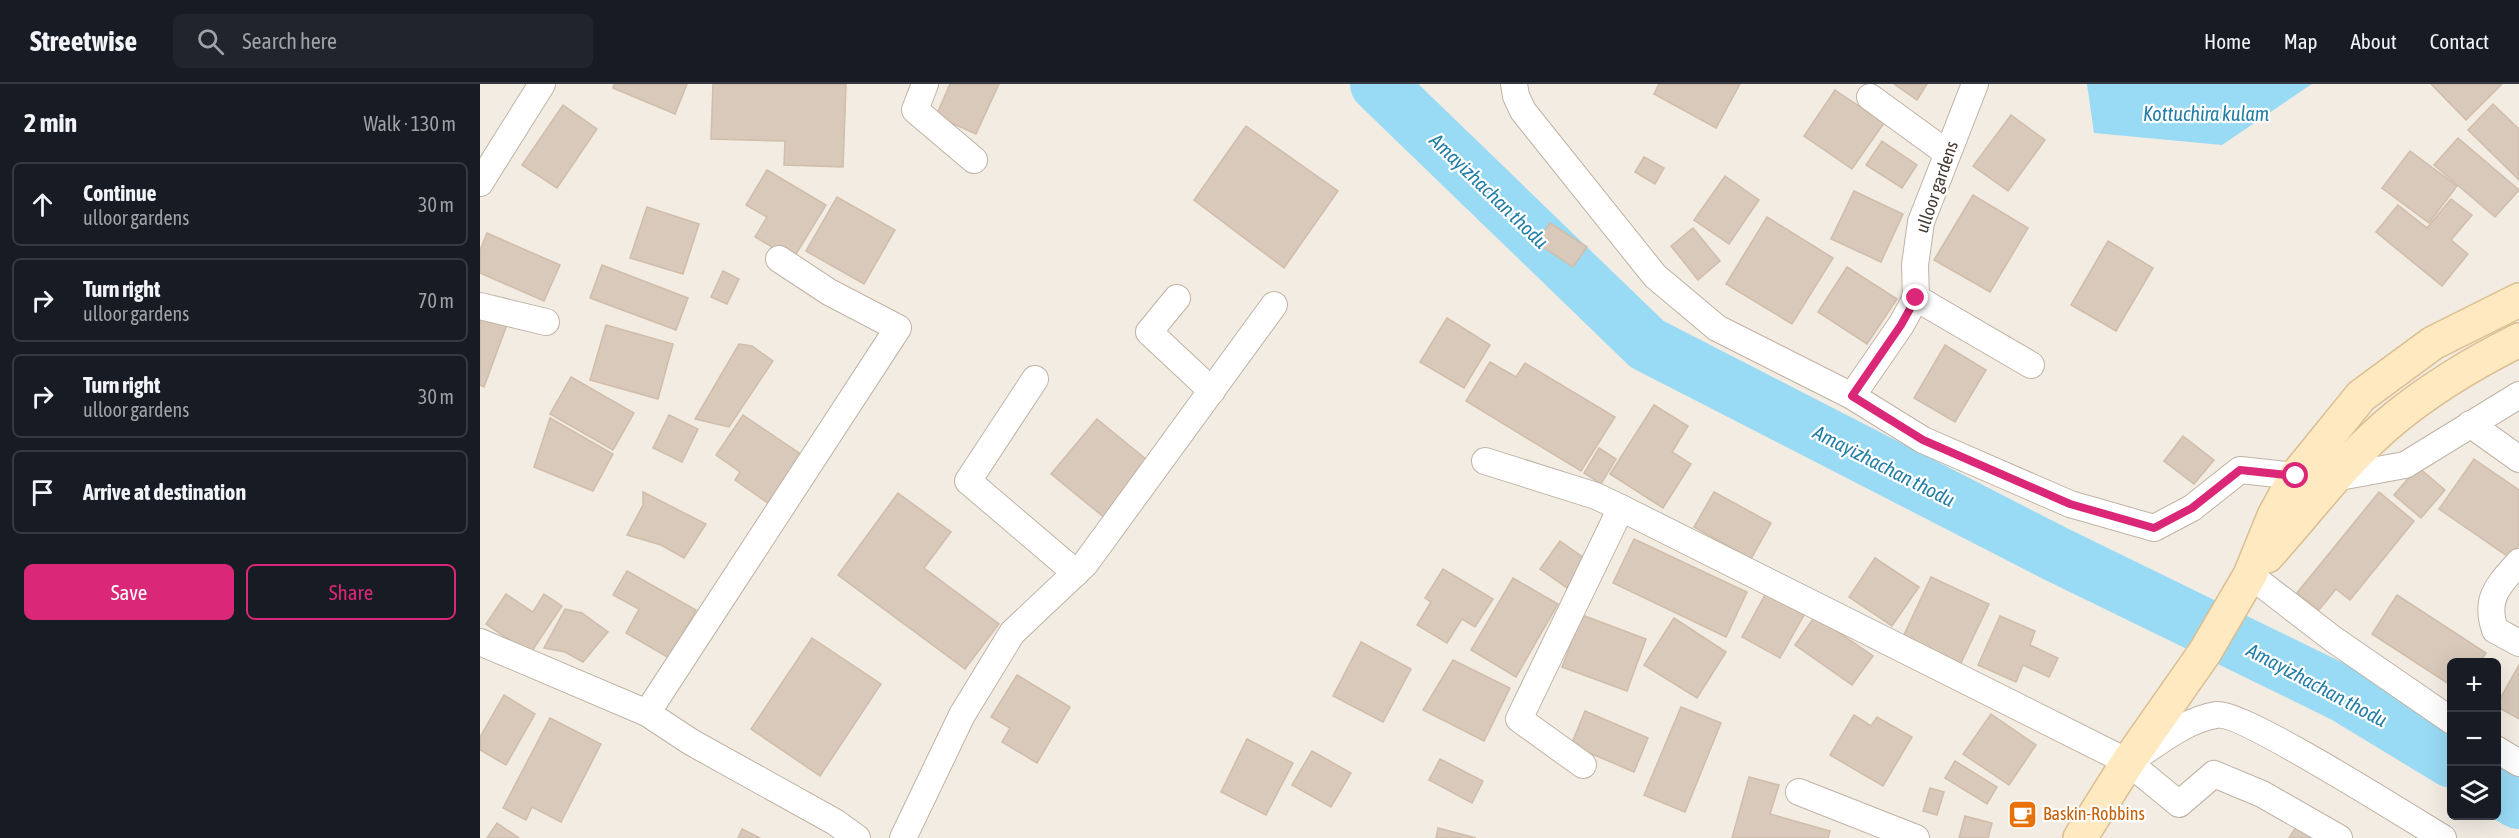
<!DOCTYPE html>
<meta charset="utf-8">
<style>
:root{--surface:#171b24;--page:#20242c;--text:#f1f3f6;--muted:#9ea1a6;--line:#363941;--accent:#db2777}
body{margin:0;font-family:"Asap Condensed",sans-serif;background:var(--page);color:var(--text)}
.controls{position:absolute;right:18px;bottom:18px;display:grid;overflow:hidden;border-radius:9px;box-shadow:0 6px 24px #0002}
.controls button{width:54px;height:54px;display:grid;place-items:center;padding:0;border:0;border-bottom:2px solid var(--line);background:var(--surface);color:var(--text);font:30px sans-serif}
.stop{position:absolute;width:18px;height:18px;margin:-14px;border:4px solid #db2777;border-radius:50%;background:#fff}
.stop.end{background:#db2777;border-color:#fff;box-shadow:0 2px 6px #0008}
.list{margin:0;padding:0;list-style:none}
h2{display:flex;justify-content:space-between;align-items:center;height:78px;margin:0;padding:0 24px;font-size:26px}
h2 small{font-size:20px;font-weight:400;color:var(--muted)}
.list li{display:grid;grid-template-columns:39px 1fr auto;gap:18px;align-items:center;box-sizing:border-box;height:84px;margin:0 12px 12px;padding:0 12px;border:2px solid var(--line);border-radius:9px}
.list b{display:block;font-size:22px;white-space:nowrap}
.list p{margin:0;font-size:20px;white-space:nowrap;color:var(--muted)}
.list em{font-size:20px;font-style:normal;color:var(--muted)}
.actions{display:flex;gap:12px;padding:18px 24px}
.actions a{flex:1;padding:14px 0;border:2px solid var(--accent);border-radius:9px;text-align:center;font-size:21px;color:var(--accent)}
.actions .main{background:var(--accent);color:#fff}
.icon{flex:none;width:33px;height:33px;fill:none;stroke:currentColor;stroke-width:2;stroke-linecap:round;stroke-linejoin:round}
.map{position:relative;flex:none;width:2039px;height:754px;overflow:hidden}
header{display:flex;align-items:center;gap:36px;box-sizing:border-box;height:84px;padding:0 30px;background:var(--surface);border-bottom:2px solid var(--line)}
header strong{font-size:28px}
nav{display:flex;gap:33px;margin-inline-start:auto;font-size:21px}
.search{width:420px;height:54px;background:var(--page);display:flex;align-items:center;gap:15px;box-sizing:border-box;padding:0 21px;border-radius:9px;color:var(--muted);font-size:22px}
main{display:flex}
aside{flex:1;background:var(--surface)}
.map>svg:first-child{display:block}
</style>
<header>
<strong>Streetwise</strong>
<div class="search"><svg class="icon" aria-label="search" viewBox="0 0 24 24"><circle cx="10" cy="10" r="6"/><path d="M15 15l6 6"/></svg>Search here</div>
<nav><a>Home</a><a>Map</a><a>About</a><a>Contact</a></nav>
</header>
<main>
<aside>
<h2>2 min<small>Walk · 130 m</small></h2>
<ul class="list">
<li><svg class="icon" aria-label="ahead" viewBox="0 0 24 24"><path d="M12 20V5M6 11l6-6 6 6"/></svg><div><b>Continue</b><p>ulloor gardens</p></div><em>30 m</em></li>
<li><svg class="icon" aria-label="right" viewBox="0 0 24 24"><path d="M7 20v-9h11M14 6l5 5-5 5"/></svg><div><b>Turn right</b><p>ulloor gardens</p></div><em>70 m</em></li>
<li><svg class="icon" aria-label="right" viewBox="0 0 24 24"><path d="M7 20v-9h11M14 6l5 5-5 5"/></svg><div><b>Turn right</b><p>ulloor gardens</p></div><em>30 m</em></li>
<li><svg class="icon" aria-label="arrive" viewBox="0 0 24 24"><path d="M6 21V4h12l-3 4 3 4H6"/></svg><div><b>Arrive at destination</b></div></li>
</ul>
<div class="actions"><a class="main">Save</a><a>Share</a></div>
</aside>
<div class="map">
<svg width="2039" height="754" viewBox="0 0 2039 754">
<rect width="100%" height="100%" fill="#f3ece3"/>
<path fill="#99daf5" d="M1607 0H1832L1742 61 1614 49Z"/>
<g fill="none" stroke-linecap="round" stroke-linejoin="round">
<g stroke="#99daf5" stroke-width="56">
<path d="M898 0 1167 260 1576 470 1865 611 1972 676"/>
<path d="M2016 704 2039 717"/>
</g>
</g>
<g fill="#d8c9ba" stroke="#d0bdaa" stroke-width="1.5">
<path d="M134 0H207L195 30 133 4Z"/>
<path d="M233 0H366L363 83 304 81 305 57 231 55Z"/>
<path d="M470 0H519L496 50 456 32Z"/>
<path d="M1179 0H1260L1236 44 1174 10Z"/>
<path d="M1414 0H1447L1437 16Z"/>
<path d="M1951 0H2022L1986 36Z"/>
<path d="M1355 6 1404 39 1372 85 1324 52Z"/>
<path d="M2013 20 2039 45V96L1988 46Z"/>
<path d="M83 21 117 45 77 104 42 81Z"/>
<path d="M1531 31 1565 56 1528 107 1493 82Z"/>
<path d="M766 42 858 107 804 184 714 116Z"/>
<path d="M1978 54 2039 106 2015 133 1954 81Z"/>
<path d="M1402 57 1437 81 1422 104 1386 81Z"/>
<path d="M1930 67 1977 102 1949 139 1902 104Z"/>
<path d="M1164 73 1184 84 1175 100 1155 88Z"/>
<path d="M287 86 346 121 313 175 275 153 287 133 266 121Z"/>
<path d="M1245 92 1279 116 1249 160 1214 136Z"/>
<path d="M1374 107 1423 130 1401 178 1351 155Z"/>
<path d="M1493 111 1548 144 1510 208 1454 176Z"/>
<path d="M357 113 415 146 384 200 326 167Z"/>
<path d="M1971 115 1992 131 1971 156 1988 170 1962 202 1896 148 1918 121 1947 144Z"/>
<path d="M167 123 219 140 203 190 150 174Z"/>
<path d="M1287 133 1353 174 1312 240 1246 200Z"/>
<path d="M1070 139 1107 163 1093 183 1057 159Z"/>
<path d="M1213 144 1240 177 1218 196 1191 162Z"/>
<path d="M7 149 80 181 64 217 0 189V166Z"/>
<path d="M1628 157 1673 184 1636 247 1591 221Z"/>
<path d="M122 181 208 214 196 246 110 214Z"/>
<path d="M1367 183 1417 215 1387 260 1338 228Z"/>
<path d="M243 187 259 195 247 220 231 213Z"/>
<path d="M0 227 28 238 4 303 0 301Z"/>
<path d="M967 234 1010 261 984 304 940 278Z"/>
<path d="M126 241 193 260 178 315 110 296Z"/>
<path d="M259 260 272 262 293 277 249 343 215 335Z"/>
<path d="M1465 261 1506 286 1475 338 1434 314Z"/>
<path d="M1010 278 1036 293 1045 279 1135 333 1101 387 986 317Z"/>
<path d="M91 293 154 329 133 366 70 330Z"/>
<path d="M1174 321 1208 342 1192 368 1211 380 1183 424 1130 390Z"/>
<path d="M189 331 218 345 202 378 173 364Z"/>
<path d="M263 331 325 373 292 422 255 396 260 388 236 371Z"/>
<path d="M70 334 133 370 113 407 54 383Z"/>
<path d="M617 335 672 380 626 435 571 390Z"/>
<path d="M1703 352 1734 376 1714 400 1684 377Z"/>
<path d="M1119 364 1136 375 1121 400 1104 389Z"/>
<path d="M1994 375 2039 406V460L2030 474 1959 425Z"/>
<path d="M1938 383 1965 406 1941 434 1914 411Z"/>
<path d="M163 408 226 440 204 474 181 461 147 451 163 421Z"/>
<path d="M1234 408 1291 439 1271 475 1214 443Z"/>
<path d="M1899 408 1934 437 1870 516 1856 505 1839 526 1817 509Z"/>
<path d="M418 409 471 448 444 484 519 540 485 585 358 491Z"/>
<path d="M1154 455 1267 508 1246 553 1133 499Z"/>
<path d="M1080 457 1107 476 1087 504 1060 485Z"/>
<path d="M1395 474 1439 503 1412 542 1369 513Z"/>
<path d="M963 485 1013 515 995 543 982 535 967 559 937 541 951 518 945 514Z"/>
<path d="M147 487 216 526 189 574 146 549 159 525 133 511Z"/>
<path d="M1451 493 1509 520 1480 581 1423 553Z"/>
<path d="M1033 494 1078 520 1036 593 991 566Z"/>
<path d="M1286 509 1324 531 1300 574 1262 553Z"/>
<path d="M26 510 53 528 64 510 82 522 50 570 6 540Z"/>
<path d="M1917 511 2006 569 2000 578H1972V602L1892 550Z"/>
<path d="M85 525 102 529 128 548 103 578 85 568 64 564Z"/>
<path d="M1102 531 1166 555 1147 607 1082 583Z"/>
<path d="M1335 532 1393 572 1372 601 1315 561Z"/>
<path d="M1520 532 1555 547 1550 561 1578 574 1569 593 1543 581 1536 598 1498 581Z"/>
<path d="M1194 534 1246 568 1217 614 1164 581Z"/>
<path d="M332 554 401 600 340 692 271 645Z"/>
<path d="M881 558 931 585 903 638 853 612Z"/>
<path d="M973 576 1030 604 1004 657 943 626Z"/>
<path d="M2039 581V635L2016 622Z"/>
<path d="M537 591 590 623 557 679 522 658 530 644 511 633Z"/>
<path d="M24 611 55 630 26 681 0 666V653Z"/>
<path d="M1201 623 1241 639 1205 728 1164 711Z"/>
<path d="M1105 627 1168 654 1154 688 1091 661Z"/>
<path d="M1511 630 1556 661 1529 701 1483 670Z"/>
<path d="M1374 631 1391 642 1397 633 1432 653 1403 702 1350 671Z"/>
<path d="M70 634 121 660 81 738 52 723 46 736 23 724Z"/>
<path d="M767 655 813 679 786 731 741 708Z"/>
<path d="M832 667 871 689 851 723 812 701Z"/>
<path d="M960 675 1003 697 992 719 949 696Z"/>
<path d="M1475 677 1517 703 1507 720 1465 694Z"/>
<path d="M1269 693 1299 701 1290 730 1350 747 1348 754H1252Z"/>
<path d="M1450 704 1464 708 1457 731 1443 727Z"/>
<path d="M1485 732 1512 739 1508 754H1479Z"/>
<path d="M1823 732 1857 754H1809Z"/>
<path d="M17 739 39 754H7Z"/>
<path d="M958 744 996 754H956Z"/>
<path d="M262 745 280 754H258Z"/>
</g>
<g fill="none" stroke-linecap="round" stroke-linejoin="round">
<defs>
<g id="minor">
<path d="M445 0 435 26 494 76"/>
<path d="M1034 0 1036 12 1043 27 1175 192 1237 244 1372 312"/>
<path d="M1495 0 1441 138 1435 181 1436 214 1421 241 1372 312 1443 356 1590 420 1674 444 1712 424 1760 386 1816 392"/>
<path d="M1390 13 1467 69"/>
<path d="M0 99 62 0"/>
<path d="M697 214 669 248 732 307"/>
<path d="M1436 214 1551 281"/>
<path d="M0 222 66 238"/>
<path d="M555 295 488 397 596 489"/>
<path d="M1990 340 2039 375"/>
<path d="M1005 377 1116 412 1141 424 1648 678 1699 720 1734 690 1782 710 1859 754"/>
<path d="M1854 394 1925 381 2039 311"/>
<path d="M2039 478C2019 501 2004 513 2015 546L2039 559"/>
<path d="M1770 491 1853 555 1972 637"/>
<path d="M0 558 167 629 211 658 355 738 377 754"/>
<path d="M167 629 418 244 349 208 299 175"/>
<path d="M2016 665 2039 679"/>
<path d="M1656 673C1681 657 1706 636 1736 631 1760 626 1931 735 1963 754"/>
<path d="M1103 681 1039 635 1141 424"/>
<path d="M1319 708 1436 754"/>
<path d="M423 754 482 631 532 549 605 480 794 221"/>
</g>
<g id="secondary">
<path d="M1787 472C1829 426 1866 374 1915 334 1953 303 1995 278 2039 256"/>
<path d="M1600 754 1648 678 1725 568 1770 491 1794 432 1816 392 1881 312 1953 259 2039 216"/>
</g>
</defs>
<use href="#minor" stroke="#bfb3a5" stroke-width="28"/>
<use href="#secondary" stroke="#dabe90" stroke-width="36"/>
<use href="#minor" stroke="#fff" stroke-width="26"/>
<use href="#secondary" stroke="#ffe9c0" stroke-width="33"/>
</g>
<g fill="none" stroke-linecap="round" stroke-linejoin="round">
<path stroke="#db2777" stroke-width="8" d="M1436 214 1421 241 1372 312 1443 356 1590 420 1674 444 1712 424 1760 386 1816 392"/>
</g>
<defs>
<symbol id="cafe-square" viewBox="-11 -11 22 22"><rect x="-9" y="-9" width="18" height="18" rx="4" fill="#e8710a" stroke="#fff"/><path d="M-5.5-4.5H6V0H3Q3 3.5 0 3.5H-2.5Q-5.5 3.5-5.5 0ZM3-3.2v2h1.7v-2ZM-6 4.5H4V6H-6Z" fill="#fff"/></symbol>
</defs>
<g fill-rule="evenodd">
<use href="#cafe-square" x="1526" y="714" width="33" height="33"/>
</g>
<g text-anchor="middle" stroke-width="4.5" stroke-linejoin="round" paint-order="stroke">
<g font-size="18" fill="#453c33" stroke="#fff">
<text transform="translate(1457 103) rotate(-71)" y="6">ulloor gardens</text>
</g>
<g font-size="18" fill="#c56008" stroke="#fff" text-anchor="start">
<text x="1563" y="736">Baskin-Robbins</text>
</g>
<g font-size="20" font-style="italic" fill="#237ea6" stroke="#fff">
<text x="1726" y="37">Kottuchira kulam</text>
<text transform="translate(1009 107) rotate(44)" y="7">Amayizhachan thodu</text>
<text transform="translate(1404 382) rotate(27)" y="7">Amayizhachan thodu</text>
<text transform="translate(1837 601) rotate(28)" y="7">Amayizhachan thodu</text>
</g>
</g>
</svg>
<div class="controls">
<button>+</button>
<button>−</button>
<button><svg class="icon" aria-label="layers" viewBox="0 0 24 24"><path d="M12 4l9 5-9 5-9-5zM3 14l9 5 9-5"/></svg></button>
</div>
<div class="stop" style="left:1816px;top:392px"></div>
<div class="stop end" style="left:1436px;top:214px"></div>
</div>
</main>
